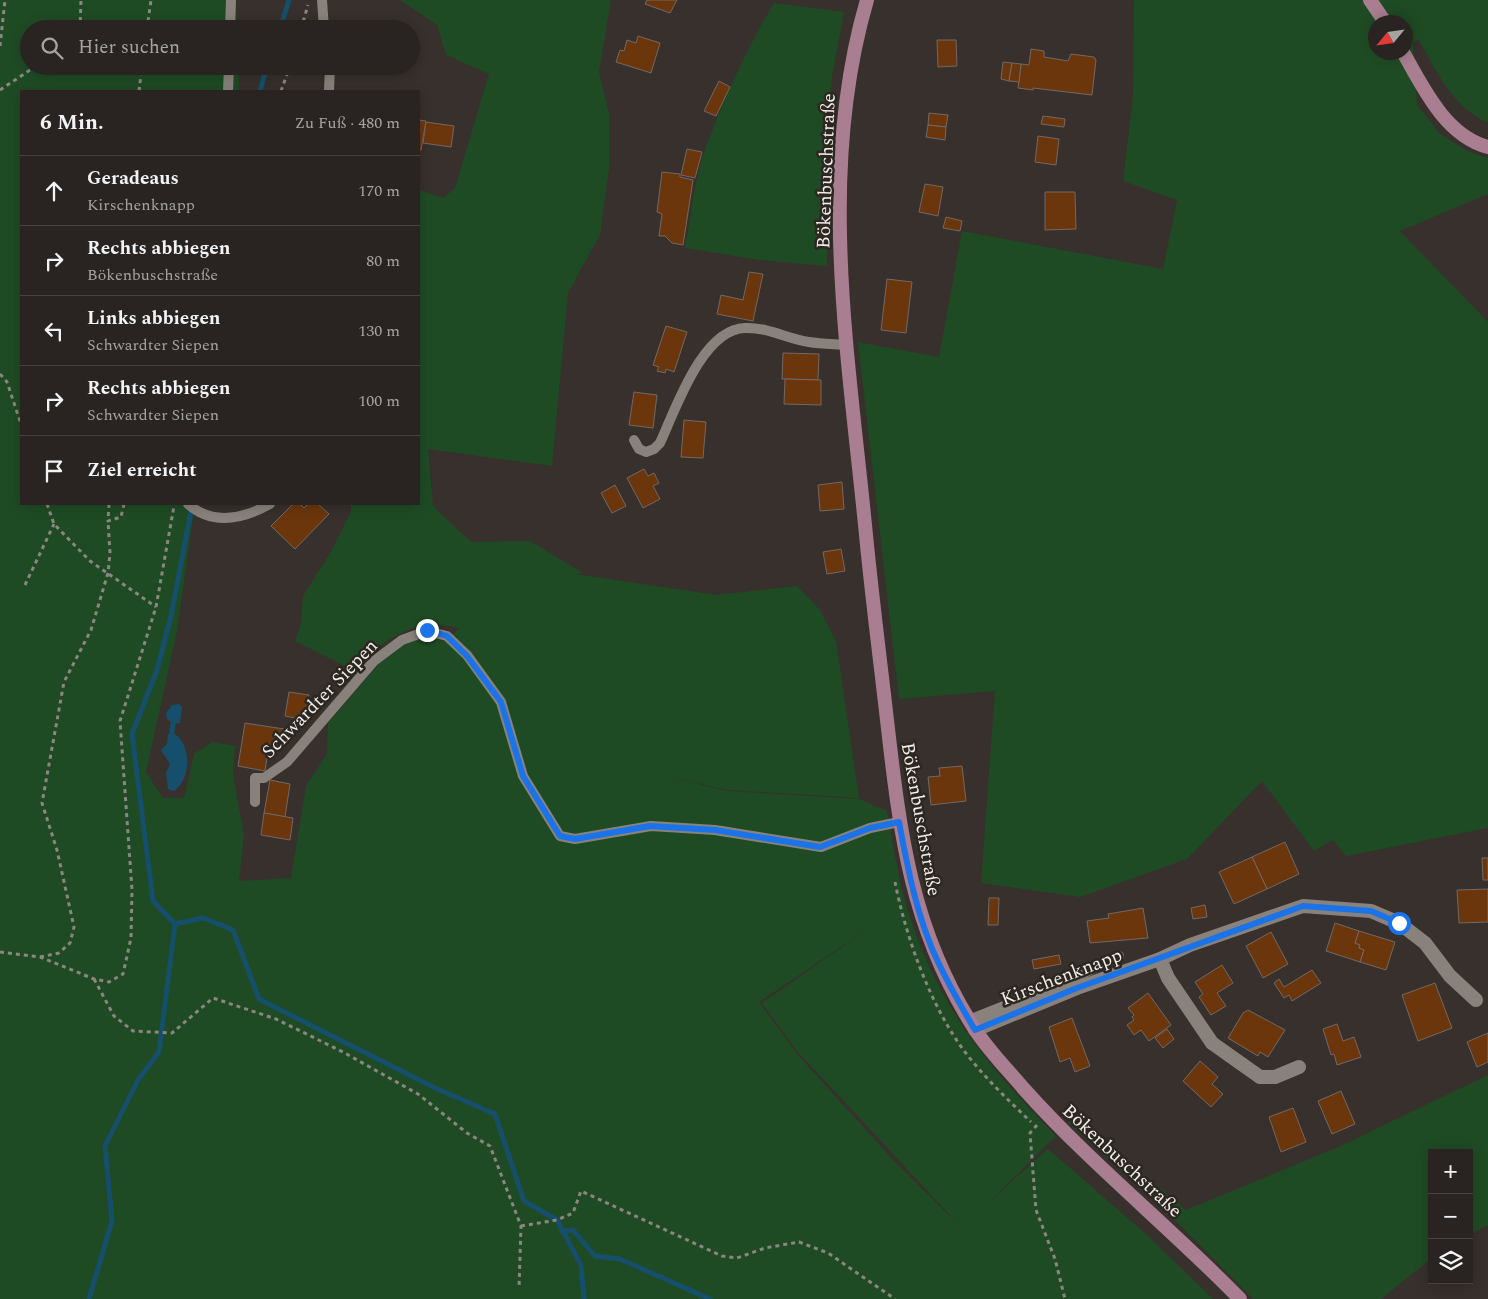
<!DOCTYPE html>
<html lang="de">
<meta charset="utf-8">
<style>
:root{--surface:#292421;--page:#35302e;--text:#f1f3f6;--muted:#a5a4a5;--line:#45413f}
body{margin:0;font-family:Spectral,serif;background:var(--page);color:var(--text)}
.controls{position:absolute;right:15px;bottom:15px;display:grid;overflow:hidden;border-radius:0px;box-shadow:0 2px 12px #0003}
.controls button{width:45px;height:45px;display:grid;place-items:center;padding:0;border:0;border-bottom:1px solid var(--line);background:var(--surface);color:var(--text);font:25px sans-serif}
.compass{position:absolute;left:1368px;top:15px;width:45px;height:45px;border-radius:50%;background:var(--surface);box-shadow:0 2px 12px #0003;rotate:241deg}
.stop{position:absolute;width:15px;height:15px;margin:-11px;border:4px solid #1a73e8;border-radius:50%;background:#fff}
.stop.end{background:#1a73e8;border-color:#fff;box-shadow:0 1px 5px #0008}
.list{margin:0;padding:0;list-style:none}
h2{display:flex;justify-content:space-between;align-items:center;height:65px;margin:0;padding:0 20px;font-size:21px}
h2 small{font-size:16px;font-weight:400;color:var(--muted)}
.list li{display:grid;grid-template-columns:32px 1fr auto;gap:15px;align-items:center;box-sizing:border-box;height:70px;padding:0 20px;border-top:1px solid var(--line)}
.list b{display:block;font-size:19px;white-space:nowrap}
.list p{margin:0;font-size:16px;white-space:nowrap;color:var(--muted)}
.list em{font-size:16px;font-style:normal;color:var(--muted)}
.icon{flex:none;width:28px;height:28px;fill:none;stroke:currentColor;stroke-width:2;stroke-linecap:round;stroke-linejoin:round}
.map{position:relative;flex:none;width:1488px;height:1299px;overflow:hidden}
.search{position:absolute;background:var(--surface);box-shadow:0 2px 12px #0003;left:20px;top:20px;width:400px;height:55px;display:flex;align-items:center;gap:12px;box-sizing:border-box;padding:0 18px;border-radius:28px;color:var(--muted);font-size:19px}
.panel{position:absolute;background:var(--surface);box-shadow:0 2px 12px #0003;left:20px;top:90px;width:400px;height:415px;border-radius:0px}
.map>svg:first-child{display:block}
</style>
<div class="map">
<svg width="1488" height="1299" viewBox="0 0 1488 1299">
<rect width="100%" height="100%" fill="#37302c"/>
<g fill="#1f4b24" fill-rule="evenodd">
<path d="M0 0H236L237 29H29V66H238L239 91H21V504H195L177 631 146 772 163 798H184L194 754 212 742 235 746 233 774 244 835 239 881 291 878 306 786 327 754 328 723 380 663 404 645 427 636 446 642 459 628C404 615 390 646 345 666L295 641 301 623 303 596 331 552 351 512V504H419V190L443 198 455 188 489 74 446 55 437 25 400 0H611L599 72 609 113V169L600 235 568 293 552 466 428 449 433 506 471 542 530 541 583 573 575 574 717 595 797 586 820 610 836 641 859 798 728 790 653 773 728 791 859 799 887 811C893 841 897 874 906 904 935 1003 985 1064 1056 1136L988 1203 1048 1149 1146 1234 1213 1299H0ZM872 926 762 1003 797 1051 962 1228 895 1162 797 1054 759 1002Z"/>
<path d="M1134 0H1488V123C1451 105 1438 74 1419 40L1413 42 1417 105 1440 134 1469 152 1488 158V194L1400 231 1488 322V828L1346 856 1333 840 1314 851 1262 781 1187 859 1080 897 981 883 995 691 899 699 858 342 939 357 962 231 1163 269 1177 200 1123 181 1133 97ZM1376 22H1406V52H1376Z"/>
<path d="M774 3 844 12 832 77 826 142 827 266 760 260 685 248C691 216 694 181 705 150 722 102 748 46 774 3Z"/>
<path d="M1488 1075V1225L1469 1235V1153H1432V1258L1381 1299H1253L1166 1211 1068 1123 1074 1117 1186 1210 1336 1148Z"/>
</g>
<g fill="#164f6b">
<path d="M179 704 182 707 180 723 173 724 167 719 166 713 172 705Z"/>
<path d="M172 732C192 743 192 779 174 791L168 789 166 773 170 764 161 750 167 744 168 734Z"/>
</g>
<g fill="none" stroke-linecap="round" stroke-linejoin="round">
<g stroke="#164f6b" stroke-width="5">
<path d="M280 29 289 0"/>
<path d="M260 91 267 66"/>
<path d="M172 732 173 724"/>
<path d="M175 924 203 918 233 930 259 999 433 1087 495 1114 524 1201 557 1220 581 1265 584 1299"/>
<path d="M562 1231 573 1230 595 1256 620 1259 710 1299"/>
<path d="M89 1299 112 1221 105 1146 138 1080 159 1052 175 924 153 901 132 734 157 670 171 616 191 511"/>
</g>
</g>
<g fill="#6c360d" stroke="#716964">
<path d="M647 0H677L670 13 645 4Z"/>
<path d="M638 36 660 43 651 73 616 62 620 50 624 51 627 40 636 43Z"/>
<path d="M937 40H956L957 66 938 67Z"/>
<path d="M1031 49 1044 51V57L1068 61 1071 54 1094 57 1096 60 1092 95 1033 88V90L1018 88 1021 64 1029 65Z"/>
<path d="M1003 62 1012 63 1009 81 1001 79Z"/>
<path d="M1012 63 1021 64 1019 82 1009 81Z"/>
<path d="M719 81 730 87 716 116 704 111Z"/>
<path d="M929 113 948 115 946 127 928 125Z"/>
<path d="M1043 116 1065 119 1064 127 1041 124Z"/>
<path d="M419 120 426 121 421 150H419Z"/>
<path d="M426 122 454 126 451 147 423 143Z"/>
<path d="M928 125 946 127 945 140 926 137Z"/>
<path d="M1038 136 1059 139 1056 165 1035 162Z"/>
<path d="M687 149 702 152 695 178 681 175Z"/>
<path d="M662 172 680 174V177L693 180 683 245 672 243 665 236H659L662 214 657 212Z"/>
<path d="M925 184 943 187 938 216 919 212Z"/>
<path d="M1045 192H1075L1076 229 1045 230Z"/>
<path d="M946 217 962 221 960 231 943 228Z"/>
<path d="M749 272 763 274 753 321 717 314 721 295 743 300Z"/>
<path d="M887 279 912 282 906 333 881 330Z"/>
<path d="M666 326 687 332 674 372 666 369 665 373 657 371 659 367 653 365Z"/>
<path d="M783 353 819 354 818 380 782 379Z"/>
<path d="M785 379 821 380V405L784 404Z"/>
<path d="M634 392 657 395 653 428 629 425Z"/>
<path d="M684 420 706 422 703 458 681 457Z"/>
<path d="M644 469 648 476 654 473 659 483 653 486 660 499 643 508 627 478Z"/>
<path d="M842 482 844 509 820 511 818 485Z"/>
<path d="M615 485 626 506 612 513 601 493Z"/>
<path d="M293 504H300L304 508 308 504H318L329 514 295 549 271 526Z"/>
<path d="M841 549 845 571 827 574 823 552Z"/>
<path d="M289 692 309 695 305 720 285 716Z"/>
<path d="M245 723 284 729 281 746 269 744 265 771 238 766Z"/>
<path d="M962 766 966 801 931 805 928 777 940 776 939 768Z"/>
<path d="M270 780 290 784 285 817 264 813Z"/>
<path d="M264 813 293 818 290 840 261 835Z"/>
<path d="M1285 842 1299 874 1267 889 1252 857Z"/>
<path d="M1252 857 1267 889 1234 904 1219 872Z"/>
<path d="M1482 858H1488V880H1483Z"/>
<path d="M1488 889V922L1459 923 1457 890Z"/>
<path d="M989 898H999L998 925H988Z"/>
<path d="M1205 905 1207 917 1193 919 1191 908Z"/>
<path d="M1143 908 1148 938 1090 943 1087 921 1109 918 1108 914Z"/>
<path d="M1335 923 1359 931 1355 943 1360 945 1359 948 1364 950 1360 962 1326 951Z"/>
<path d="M1359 931 1395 942 1386 970 1360 962 1364 950 1359 948 1360 945 1355 943Z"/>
<path d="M1271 932 1288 964 1263 978 1246 946Z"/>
<path d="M1059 955 1061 964 1034 969 1032 960Z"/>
<path d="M1222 965 1233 983 1217 993 1226 1006 1211 1015 1199 997 1203 994 1195 982Z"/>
<path d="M1312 970 1321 983 1292 1001 1289 995 1284 998 1274 983 1279 979 1284 987Z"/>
<path d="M1435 983 1452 1028 1418 1041 1402 995Z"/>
<path d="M1148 993 1171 1025 1149 1041 1141 1030 1134 1035 1127 1025 1134 1020 1132 1017 1134 1015 1128 1008Z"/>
<path d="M1248 1010 1285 1030 1268 1057 1260 1052 1258 1056 1228 1038 1243 1013Z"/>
<path d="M1072 1018 1090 1066 1075 1072 1070 1058 1060 1062 1049 1027Z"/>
<path d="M1337 1024 1343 1041 1354 1037 1361 1057 1337 1065 1334 1054 1331 1055 1323 1029Z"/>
<path d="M1167 1029 1174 1039 1163 1048 1155 1038Z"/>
<path d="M1488 1033V1062L1477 1067 1467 1042Z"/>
<path d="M1200 1061 1218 1077 1212 1084 1223 1094 1211 1107 1183 1081Z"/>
<path d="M1341 1091 1355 1124 1332 1134 1318 1101Z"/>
<path d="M1293 1108 1306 1142 1281 1152 1269 1117Z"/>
</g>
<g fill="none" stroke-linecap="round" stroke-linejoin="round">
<g stroke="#8c8682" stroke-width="3" stroke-dasharray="4 4" stroke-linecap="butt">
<path d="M80 29 81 0"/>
<path d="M147 29 151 0"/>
<path d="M301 29 308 5"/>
<path d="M0 46 5 0"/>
<path d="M0 90 36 66"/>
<path d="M139 91 142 66"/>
<path d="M281 91 290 66"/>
<path d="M0 374 7 382 21 424"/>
<path d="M47 504 54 524 90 561 156 607"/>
<path d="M109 504 108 521 121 517 124 504"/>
<path d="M25 585 54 524"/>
<path d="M895 882C906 938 931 1007 965 1052 984 1077 1008 1100 1031 1122"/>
<path d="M0 952 40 957 94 979 109 982 123 974 131 938 132 890 120 721 156 607 174 506"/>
<path d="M40 957 59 953 70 943 74 927 57 850 42 803 64 682 91 630 108 573 110 553 108 521"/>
<path d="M94 979 114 1016 133 1031 172 1033 213 998 276 1019 343 1052 418 1094 467 1133 490 1146 521 1226 519 1288"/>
<path d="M1037 1125 1030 1133 1036 1210 1055 1259 1065 1299"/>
<path d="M521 1226 557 1220 573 1213 581 1191 722 1256 737 1258 765 1248 799 1242 828 1253 895 1299"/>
</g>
<g stroke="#89827c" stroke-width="10">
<path d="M322 0 324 29"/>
<path d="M230 29 231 0"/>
<path d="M228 91 229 66"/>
<path d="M329 91 330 66"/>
<path d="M634 440 639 449 646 452 654 449 660 443C675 411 702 329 745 328 768 327 787 339 809 342 821 344 835 344 847 345"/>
<path d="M188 504C213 526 243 519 270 504"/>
<path d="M255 802V778H264L287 762 374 661 402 640 427 631 447 636 467 655 501 702 523 776 560 836 575 839 651 826 715 830 821 847 870 828 899 822"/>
<path d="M969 1020 1076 977 1119 956"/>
</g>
<g stroke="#89827c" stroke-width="14">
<path d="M1160 959 1190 945 1303 906 1371 911 1399 923 1425 943 1450 976 1476 1000"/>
<path d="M975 1030 1077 988 1160 959 1168 978 1212 1043 1260 1077H1275L1299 1067"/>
</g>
<g stroke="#a97e90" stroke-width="14">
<path d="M867 0C816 174 849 358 866 535 872 597 880 659 887 720 900 834 911 929 974 1028 988 1050 1007 1069 1024 1089 1091 1164 1170 1227 1240 1299"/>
<path d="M1370 0 1385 22"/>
<path d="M1403 52C1423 88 1446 136 1488 147"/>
</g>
</g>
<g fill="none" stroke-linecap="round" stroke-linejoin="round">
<path stroke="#1a73e8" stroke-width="6" d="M427 630 447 636 467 656 501 702 523 776 560 836 575 839 650 826 715 830 820 847 870 828 899 822C908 870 917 918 938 962 949 985 962 1008 975 1030L1077 988 1303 906 1371 911 1399 923"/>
</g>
<g text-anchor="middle" stroke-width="5" stroke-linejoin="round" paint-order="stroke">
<g font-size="19" fill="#f2eeea" stroke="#2d2722">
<text transform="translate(825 171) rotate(-88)" y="7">Bökenbuschstraße</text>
<text transform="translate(319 698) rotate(-46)" y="7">Schwardter Siepen</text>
<text transform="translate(922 819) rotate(80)" y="7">Bökenbuschstraße</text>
<text transform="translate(1061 976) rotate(-21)" y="7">Kirschenknapp</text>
<text transform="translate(1123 1160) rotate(43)" y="7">Bökenbuschstraße</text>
</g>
</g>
</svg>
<div class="controls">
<button>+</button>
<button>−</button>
<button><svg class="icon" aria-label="layers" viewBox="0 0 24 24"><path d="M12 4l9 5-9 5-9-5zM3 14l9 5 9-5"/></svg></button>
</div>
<svg class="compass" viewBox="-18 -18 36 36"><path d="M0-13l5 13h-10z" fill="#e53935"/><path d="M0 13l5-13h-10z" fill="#a5a4a5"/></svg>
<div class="stop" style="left:1399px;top:923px"></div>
<div class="stop end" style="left:427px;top:630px"></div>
<div class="search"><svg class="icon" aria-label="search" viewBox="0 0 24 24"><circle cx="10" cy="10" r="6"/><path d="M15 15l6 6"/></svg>Hier suchen</div>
<section class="panel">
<h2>6 Min.<small>Zu Fuß · 480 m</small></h2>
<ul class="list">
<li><svg class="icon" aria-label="ahead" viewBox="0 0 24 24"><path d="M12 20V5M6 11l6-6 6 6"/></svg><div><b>Geradeaus</b><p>Kirschenknapp</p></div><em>170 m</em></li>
<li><svg class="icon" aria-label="right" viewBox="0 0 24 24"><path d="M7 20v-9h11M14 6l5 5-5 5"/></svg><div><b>Rechts abbiegen</b><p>Bökenbuschstraße</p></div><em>80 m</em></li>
<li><svg class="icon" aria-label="left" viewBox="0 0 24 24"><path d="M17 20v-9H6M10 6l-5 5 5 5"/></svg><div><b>Links abbiegen</b><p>Schwardter Siepen</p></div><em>130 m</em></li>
<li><svg class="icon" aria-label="right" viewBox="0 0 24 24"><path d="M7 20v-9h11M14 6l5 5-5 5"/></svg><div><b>Rechts abbiegen</b><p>Schwardter Siepen</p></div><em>100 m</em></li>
<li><svg class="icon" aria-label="arrive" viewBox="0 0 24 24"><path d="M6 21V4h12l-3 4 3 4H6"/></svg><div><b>Ziel erreicht</b></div></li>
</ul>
</section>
</div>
